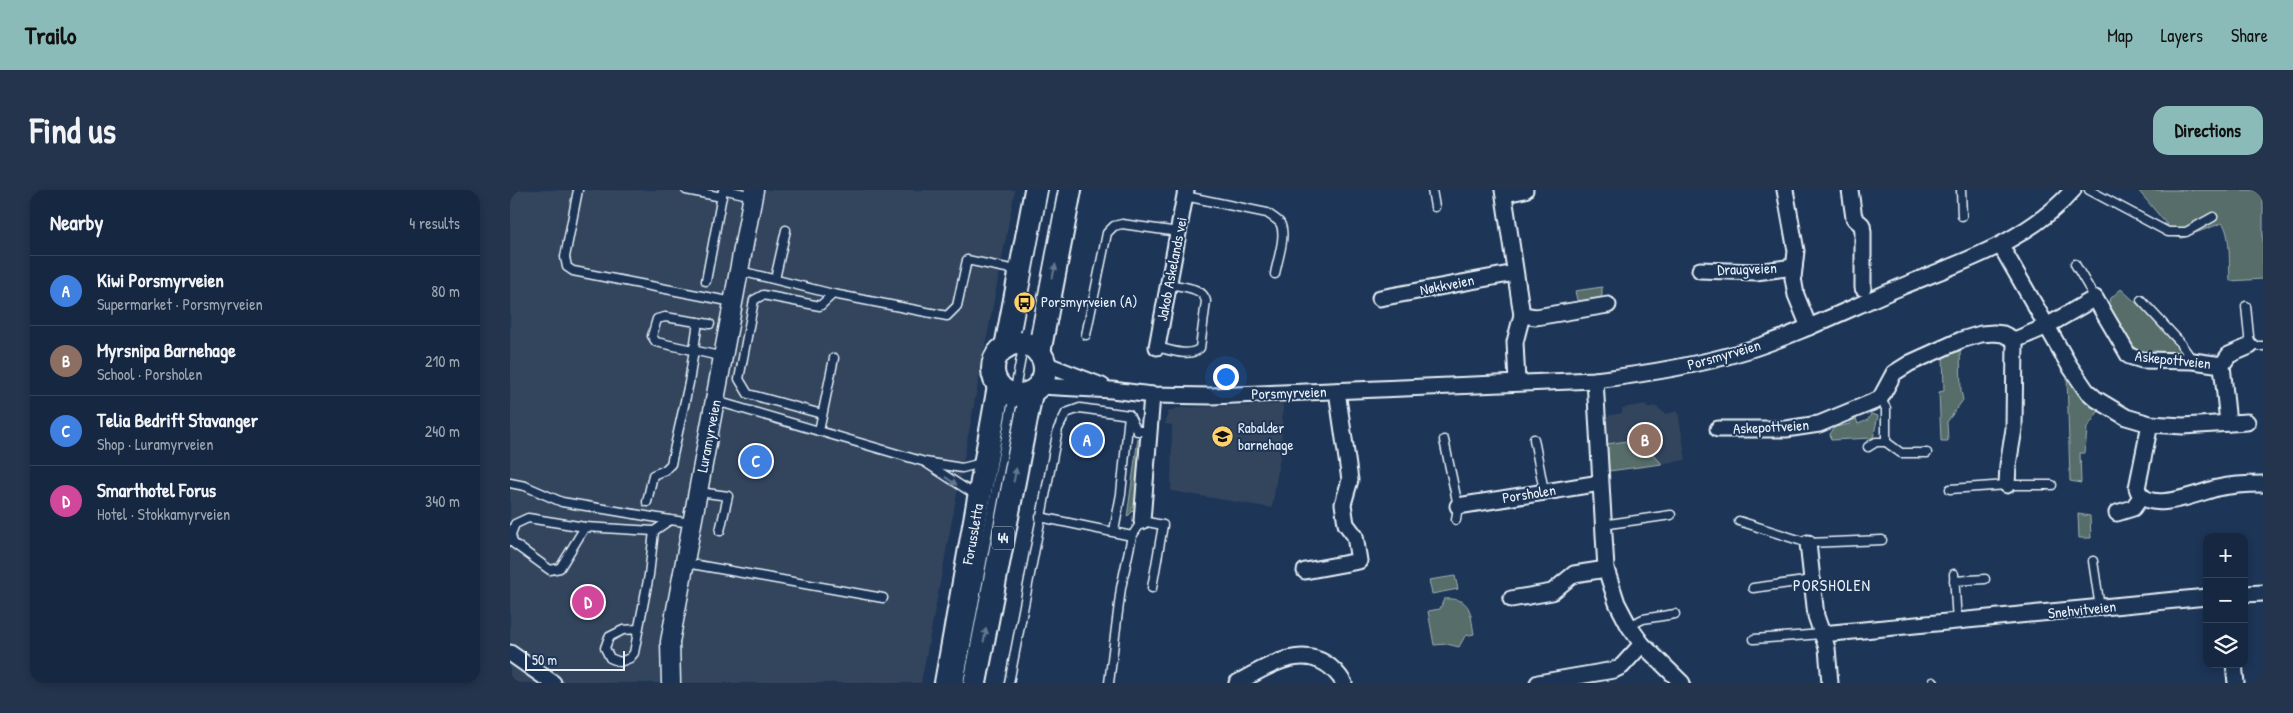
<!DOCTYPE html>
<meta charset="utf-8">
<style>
:root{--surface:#162841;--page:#23344c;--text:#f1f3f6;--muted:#9ea6b1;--line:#35445a;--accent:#8bbbb9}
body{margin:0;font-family:"Patrick Hand",sans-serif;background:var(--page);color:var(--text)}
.controls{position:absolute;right:15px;bottom:15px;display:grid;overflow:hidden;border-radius:10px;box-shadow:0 2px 8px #0003}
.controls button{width:45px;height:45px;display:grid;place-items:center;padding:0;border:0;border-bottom:1px solid var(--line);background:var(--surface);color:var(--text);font:25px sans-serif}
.scale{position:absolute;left:15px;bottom:12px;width:100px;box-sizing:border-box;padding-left:5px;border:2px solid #e8f1f8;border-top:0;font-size:14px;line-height:18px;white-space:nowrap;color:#e8f1f8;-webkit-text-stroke:4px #1d3557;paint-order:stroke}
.you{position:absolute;left:715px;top:186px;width:18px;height:18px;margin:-12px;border:4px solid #fff;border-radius:50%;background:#1a73e8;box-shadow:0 0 0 8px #1a73e833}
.badge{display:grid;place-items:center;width:32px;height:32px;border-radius:50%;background:var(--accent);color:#fff;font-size:16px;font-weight:700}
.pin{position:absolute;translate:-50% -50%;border:2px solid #fff;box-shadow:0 1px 5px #0006}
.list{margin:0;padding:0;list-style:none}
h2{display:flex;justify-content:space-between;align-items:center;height:65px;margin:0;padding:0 20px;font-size:21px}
h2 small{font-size:16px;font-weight:400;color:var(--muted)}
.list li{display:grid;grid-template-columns:32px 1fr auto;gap:15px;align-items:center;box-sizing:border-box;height:70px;padding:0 20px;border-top:1px solid var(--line)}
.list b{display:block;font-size:19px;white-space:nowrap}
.list p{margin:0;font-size:16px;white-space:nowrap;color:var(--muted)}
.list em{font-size:16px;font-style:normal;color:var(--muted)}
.icon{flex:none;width:28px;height:28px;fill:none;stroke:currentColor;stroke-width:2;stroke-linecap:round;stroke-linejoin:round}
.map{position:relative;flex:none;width:1753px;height:493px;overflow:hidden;border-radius:15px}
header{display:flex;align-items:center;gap:30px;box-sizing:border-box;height:70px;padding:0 25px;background:var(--accent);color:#111}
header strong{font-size:24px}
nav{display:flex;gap:28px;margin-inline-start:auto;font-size:18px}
.intro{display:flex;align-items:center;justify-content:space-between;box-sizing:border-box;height:120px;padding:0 30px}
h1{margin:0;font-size:35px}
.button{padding:12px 22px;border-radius:15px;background:var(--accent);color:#111;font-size:18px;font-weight:700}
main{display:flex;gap:30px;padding:0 30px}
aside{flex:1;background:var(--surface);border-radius:15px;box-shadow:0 2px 8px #0003}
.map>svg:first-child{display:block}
</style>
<header>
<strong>Trailo</strong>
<nav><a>Map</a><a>Layers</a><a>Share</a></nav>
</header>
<div class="intro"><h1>Find us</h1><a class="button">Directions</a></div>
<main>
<aside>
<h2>Nearby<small>4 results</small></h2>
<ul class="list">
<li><span class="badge" style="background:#3f7fe0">A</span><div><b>Kiwi Porsmyrveien</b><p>Supermarket · Porsmyrveien</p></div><em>80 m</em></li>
<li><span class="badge" style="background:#8d6e63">B</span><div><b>Myrsnipa Barnehage</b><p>School · Porsholen</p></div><em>210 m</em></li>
<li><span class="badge" style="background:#3f7fe0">C</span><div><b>Telia Bedrift Stavanger</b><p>Shop · Luramyrveien</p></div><em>240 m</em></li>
<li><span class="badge" style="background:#d1479c">D</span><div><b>Smarthotel Forus</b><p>Hotel · Stokkamyrveien</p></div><em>340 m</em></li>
</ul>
</aside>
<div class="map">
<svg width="1753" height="493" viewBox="0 0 1753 493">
<defs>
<pattern id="grass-tufts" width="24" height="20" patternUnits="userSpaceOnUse" patternTransform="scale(1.25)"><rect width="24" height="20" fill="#576d69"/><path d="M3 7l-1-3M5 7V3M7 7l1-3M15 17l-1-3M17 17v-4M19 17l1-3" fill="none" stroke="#6f827f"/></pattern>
</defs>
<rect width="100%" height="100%" fill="#1d3557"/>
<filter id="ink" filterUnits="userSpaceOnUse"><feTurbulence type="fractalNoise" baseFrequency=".02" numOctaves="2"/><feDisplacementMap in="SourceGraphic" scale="10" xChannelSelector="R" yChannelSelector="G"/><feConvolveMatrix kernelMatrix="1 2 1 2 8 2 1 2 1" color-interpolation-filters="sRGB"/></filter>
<g filter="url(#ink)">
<g fill="#31445d">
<path d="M0 0H505L411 493H0Z"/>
<path d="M773 214 771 261 762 318 661 301 662 235 655 234 658 222 667 218Z"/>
<path d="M1136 214 1137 218 1145 216 1156 224 1168 221 1176 270 1099 281 1096 229 1100 225 1112 223V218Z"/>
</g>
<path fill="url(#grass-tufts)" stroke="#a0afb0" d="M628 248 633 255 625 319 617 327Z"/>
<g fill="#576d69" stroke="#a0afb0">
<path d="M1628 0H1753V89L1720 91C1719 76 1721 42 1712 33L1672 48 1653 44 1658 36Z"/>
<path d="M1092 97V105L1088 112 1073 115 1067 110 1065 101Z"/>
<path d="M1611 99 1645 130 1672 163 1627 165 1597 118 1600 109Z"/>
<path d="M1450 158 1451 201 1453 210 1437 232 1438 251H1431L1429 202 1434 201 1433 164Z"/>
<path d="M1557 186 1572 204 1590 219 1577 238 1575 263H1570L1571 293 1560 291Z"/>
<path d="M1344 223 1348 234 1358 230 1361 224 1368 226 1363 248 1321 250 1320 244 1325 237 1340 234 1339 225Z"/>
<path d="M1120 244H1136L1140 261 1152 274 1099 281 1097 254 1117 251Z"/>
<path d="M1568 324 1580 326 1581 348H1569Z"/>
<path d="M945 386 948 399 922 404 919 390Z"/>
<path d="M934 409C962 407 960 422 964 444L955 446 949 457 937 454 924 455 918 421 930 419Z"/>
</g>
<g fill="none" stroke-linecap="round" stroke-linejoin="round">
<defs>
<g id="service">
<path d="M68 0 55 67 57 77 63 81 223 112"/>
<path d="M176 0 212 7"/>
<path d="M216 0 243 6"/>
<path d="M922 0 925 17"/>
<path d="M1451 0 1452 26"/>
<path d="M1579 0 1658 42H1676L1703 27"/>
<path d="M675 6 757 23C761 26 767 29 770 33 777 45 767 71 765 84"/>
<path d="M1565 74 1585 108"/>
<path d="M230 81 323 104 437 126 447 116 457 70 501 79"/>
<path d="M265 89 276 40"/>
<path d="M196 91 213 0"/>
<path d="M1631 110 1668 150 1683 171"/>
<path d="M1736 116 1740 156H1753"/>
<path d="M200 134 155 127 147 129 142 146 146 152 214 167"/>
<path d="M576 145 597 43 604 36 612 34 668 42"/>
<path d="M647 157C660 160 679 168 690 158L696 111C693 97 671 97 659 94"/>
<path d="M1370 209 1376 218V252L1391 263H1417"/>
<path d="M206 211 415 272 452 278 472 273"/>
<path d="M312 224 238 204 229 189 244 110 253 105 310 116 323 104"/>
<path d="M309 241 324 168"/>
<path d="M1024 249 1034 301"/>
<path d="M934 250 948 316 946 330"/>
<path d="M1358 257 1366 252H1376"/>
<path d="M416 273 467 306"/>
<path d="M0 293 15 296 52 312 160 330"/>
<path d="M1440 299 1497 295H1542"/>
<path d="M189 302 218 306 210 341"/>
<path d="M137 312 143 285 155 280 161 274 179 193 188 132"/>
<path d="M530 327 622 346 632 331 653 335 642 398"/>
<path d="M18 328 75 337 50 378 40 380 3 353 1 344 5 334Z"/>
<path d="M1229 331 1298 353 1372 350"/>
<path d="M1092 335 1161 325"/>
<path d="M75 337 144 341 160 330 182 333"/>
<path d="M604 341 611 304 619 225"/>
<path d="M1583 371 1590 418"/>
<path d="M176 373 373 408"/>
<path d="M1444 384 1447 432"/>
<path d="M1444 391 1475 389"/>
<path d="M1243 398 1302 390"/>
<path d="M1119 436 1133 429 1165 424"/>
<path d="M127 439 113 440 99 447 95 458 100 468 110 472 120 468 124 463 139 385 144 341"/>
<path d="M1244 449 1312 444"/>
<path d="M1423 492 1424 493"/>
<path d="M449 493 543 0"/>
<path d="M499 493 548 239 556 223 570 218 619 225 627 241H640"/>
<path d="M599 493 611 398 622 346"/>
</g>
<g id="minor">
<path d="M993 0 1012 125 1005 152 1007 192"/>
<path d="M1275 0 1286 61 1283 88 1286 105 1299 137"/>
<path d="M1340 0 1344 28 1352 35 1353 42V98"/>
<path d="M995 4 1015 0"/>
<path d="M1491 56 1559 175 1576 200 1586 209 1616 227 1640 234 1673 236 1737 232"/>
<path d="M1190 80 1246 82 1284 77"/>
<path d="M870 108 1005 83"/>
<path d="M1012 125 1026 127 1098 115"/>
<path d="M647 157 676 0"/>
<path d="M535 174 592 196"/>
<path d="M1085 190 1096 379 1107 413 1119 436 1132 454 1172 493"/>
<path d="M530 196 602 200 642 205 701 206 1085 190C1136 184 1186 176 1235 161 1289 144 1340 118 1393 96 1454 71 1518 51 1563 0"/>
<path d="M1718 233 1712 175 1719 165 1740 156"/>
<path d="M1640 234 1627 298C1635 326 1688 303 1707 298 1721 295 1738 294 1753 294"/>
<path d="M1208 239H1276L1309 234 1370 209 1384 183 1400 173 1451 150 1471 144 1484 143 1493 144 1505 150 1535 137 1585 108 1619 166 1632 170 1683 171 1712 175"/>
<path d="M1497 295 1498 275 1504 239 1505 150"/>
<path d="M948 316 1090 293"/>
<path d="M1607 323 1623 318 1631 307"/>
<path d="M632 331 642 205"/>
<path d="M1298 353 1306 426 1317 458 1320 493"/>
<path d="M795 381 849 371 845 346 836 334 833 314 840 290 827 201"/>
<path d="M1734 404 1753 403"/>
<path d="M1001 409 1042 402 1064 384 1096 379"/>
<path d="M1312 444 1697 407"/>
<path d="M0 463 43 493"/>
<path d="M1724 474 1726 493"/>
<path d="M727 493C764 472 805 447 834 493"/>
<path d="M1028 493 1104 480 1112 476 1132 454"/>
</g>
<path id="tertiary" d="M161 493 160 452 244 0"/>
<g id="primary">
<circle cx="509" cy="179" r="26"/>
<path d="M496 157 526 0"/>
<path d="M529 163 560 0"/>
<path d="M436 493 489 196"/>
<path d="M465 493 521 203"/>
</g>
</defs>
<use href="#service" stroke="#e8f1f8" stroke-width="11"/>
<use href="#minor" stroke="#e8f1f8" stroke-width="19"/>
<use href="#tertiary" stroke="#e8f1f8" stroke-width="21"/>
<use href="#primary" stroke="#e8f1f8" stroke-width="26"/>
<use href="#service" stroke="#1d3557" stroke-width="8"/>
<use href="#minor" stroke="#1d3557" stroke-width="15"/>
<use href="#tertiary" stroke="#1d3557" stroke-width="18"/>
<use href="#primary" stroke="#1d3557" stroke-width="22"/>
</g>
<defs><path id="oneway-solid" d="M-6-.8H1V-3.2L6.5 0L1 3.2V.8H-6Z" transform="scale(1.25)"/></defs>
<g fill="#64778f">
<use href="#oneway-solid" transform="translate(544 81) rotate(-78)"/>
<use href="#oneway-solid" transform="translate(505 285) rotate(-79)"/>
<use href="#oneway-solid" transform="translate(441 291) rotate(34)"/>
<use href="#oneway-solid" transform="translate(475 445) rotate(-79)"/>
</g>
</g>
<defs>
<symbol id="bus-disc" viewBox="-11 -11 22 22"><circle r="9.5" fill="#ffd166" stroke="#1d3557"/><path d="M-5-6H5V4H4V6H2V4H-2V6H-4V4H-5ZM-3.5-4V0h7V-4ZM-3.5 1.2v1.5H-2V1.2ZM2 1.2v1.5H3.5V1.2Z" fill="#111"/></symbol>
<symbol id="school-disc" viewBox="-11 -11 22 22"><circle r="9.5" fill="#ffd166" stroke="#1d3557"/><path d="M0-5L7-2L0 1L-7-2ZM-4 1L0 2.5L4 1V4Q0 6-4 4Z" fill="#111"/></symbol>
</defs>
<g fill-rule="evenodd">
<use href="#bus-disc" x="502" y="100" width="25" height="25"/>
<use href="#school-disc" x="700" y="234" width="25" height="25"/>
</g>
<g text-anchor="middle" stroke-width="4" stroke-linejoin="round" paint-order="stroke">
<rect fill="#1d3557" stroke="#abb9c8" stroke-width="1" x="482" y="336.5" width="22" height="23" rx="4"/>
<g font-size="14" font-weight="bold" fill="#e8f1f8">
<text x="493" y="353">44</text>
</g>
<g font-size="15" fill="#e8f1f8" stroke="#1d3557">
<text transform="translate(662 79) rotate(-79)" y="5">Jakob Askelands vei</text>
<text transform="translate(1237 79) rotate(-2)" y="5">Draugveien</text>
<text transform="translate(937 95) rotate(-11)" y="5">Nøkkveien</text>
<text transform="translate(1214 165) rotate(-16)" y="5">Porsmyrveien</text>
<text transform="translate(1663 170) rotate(6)" y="5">Askepottveien</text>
<text transform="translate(779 203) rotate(-2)" y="5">Porsmyrveien</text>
<text transform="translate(1261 237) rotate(-3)" y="5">Askepottveien</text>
<text transform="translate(199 246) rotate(-79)" y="5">Luramyrveien</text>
<text transform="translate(1019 304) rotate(-9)" y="5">Porsholen</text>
<text transform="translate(463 344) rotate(-80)" y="5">Forussletta</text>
<text transform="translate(1572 420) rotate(-6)" y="5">Snehvitveien</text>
</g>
<g font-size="15" fill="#e8f1f8" stroke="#1d3557" text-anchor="start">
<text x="531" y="117">Porsmyrveien (A)</text>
<text x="728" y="243">Rabalder<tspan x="728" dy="17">barnehage</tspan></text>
</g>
<g font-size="16" letter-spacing="1" fill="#e8f1f8" stroke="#1d3557">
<text x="1322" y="401">PORSHOLEN</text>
</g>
</g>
</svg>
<div class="controls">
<button>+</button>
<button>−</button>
<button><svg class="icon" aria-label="layers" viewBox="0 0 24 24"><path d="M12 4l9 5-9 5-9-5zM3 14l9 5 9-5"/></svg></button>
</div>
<div class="scale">50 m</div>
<div class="you"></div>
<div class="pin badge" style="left:577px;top:250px;background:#3f7fe0">A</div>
<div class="pin badge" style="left:1135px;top:250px;background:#8d6e63">B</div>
<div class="pin badge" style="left:246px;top:271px;background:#3f7fe0">C</div>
<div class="pin badge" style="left:78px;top:412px;background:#d1479c">D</div>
</div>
</main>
